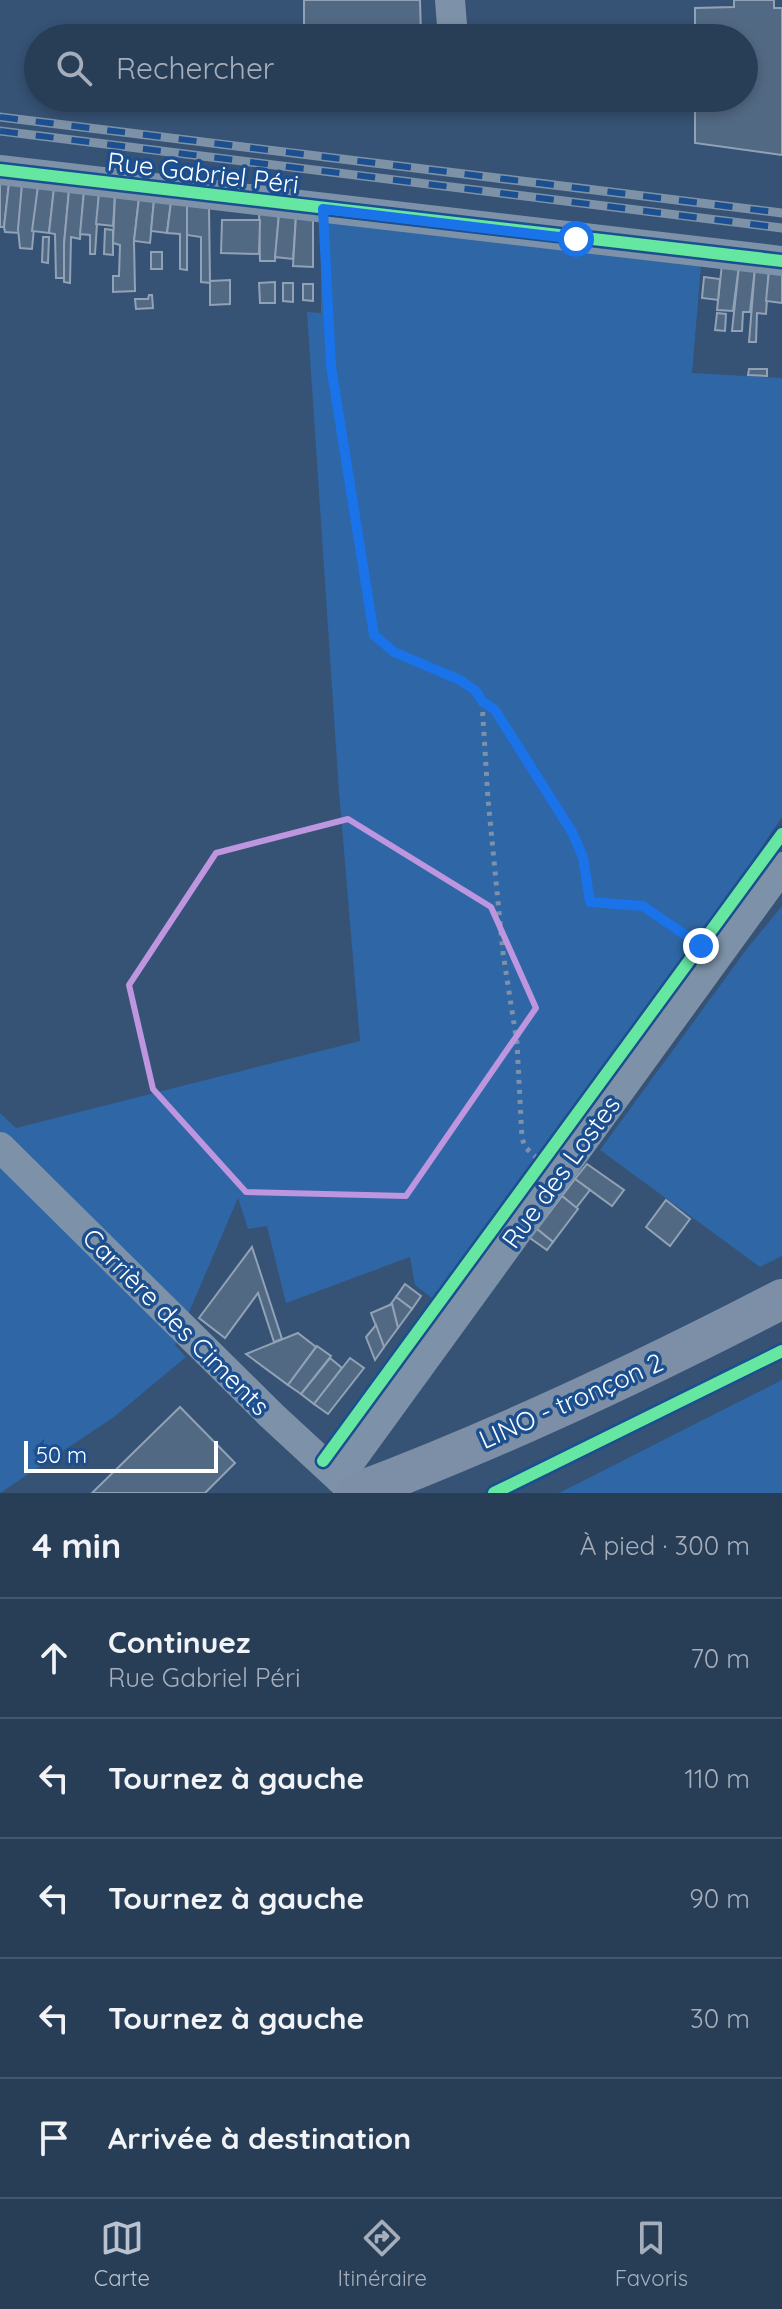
<!DOCTYPE html>
<html lang="fr">
<meta charset="utf-8">
<style>
:root{--surface:#283e57;--page:#30455d;--text:#f1f3f6;--muted:#a5aeba;--line:#44576d;--accent:#b9c2ce}
body{margin:0;font-family:Quicksand,sans-serif;background:var(--page);color:var(--text)}
.scale{position:absolute;left:24px;bottom:20px;width:194px;box-sizing:border-box;padding-left:8px;border:4px solid #fff;border-top:0;font-size:22px;line-height:28px;white-space:nowrap;color:#fff;-webkit-text-stroke:6px #1b4f8f;paint-order:stroke}
.stop{position:absolute;width:24px;height:24px;margin:-18px;border:6px solid #1a73e8;border-radius:50%;background:#fff}
.stop.end{background:#1a73e8;border-color:#fff;box-shadow:0 2px 8px #0008}
.list{margin:0;padding:0;list-style:none}
h2{display:flex;justify-content:space-between;align-items:center;height:104px;margin:0;padding:0 32px;font-size:34px}
h2 small{font-size:26px;font-weight:400;color:var(--muted)}
.list li{display:grid;grid-template-columns:52px 1fr auto;gap:24px;align-items:center;box-sizing:border-box;height:120px;padding:0 32px;border-top:2px solid var(--line)}
.list b{display:block;font-size:30px;white-space:nowrap}
.list p{margin:0;font-size:26px;white-space:nowrap;color:var(--muted)}
.list em{font-size:26px;font-style:normal;color:var(--muted)}
.icon{flex:none;width:44px;height:44px;fill:none;stroke:currentColor;stroke-width:2;stroke-linecap:round;stroke-linejoin:round}
.map{position:relative;flex:none;width:782px;height:1493px;overflow:hidden}
.search{position:absolute;background:var(--surface);box-shadow:0 4px 12px #0003;left:24px;right:24px;top:24px;height:88px;display:flex;align-items:center;gap:20px;box-sizing:border-box;padding:0 28px;border-radius:44px;color:var(--muted);font-size:30px}
.sheet{height:704px;background:var(--surface)}
nav{display:flex;justify-content:space-around;align-items:center;box-sizing:border-box;height:112px;border-top:2px solid var(--line);background:var(--surface);font-size:22px;color:var(--muted)}
nav a{display:grid;justify-items:center;gap:4px}
nav .on{color:var(--accent)}
.map>svg:first-child{display:block}
</style>
<div class="map">
<svg width="782" height="1493" viewBox="0 0 782 1493">
<rect width="100%" height="100%" fill="#365274"/>
<g fill="#2f66a5">
<path d="M321 220 703 242 692 373 782 378V817L702 936 558 1126 433 1299 415 1285 410 1257 286 1303 267 1226 248 1229 238 1198 175 1345 186 1357 114 1417 0 1493V1113L16 1128 360 1041 339 792 307 312 321 313Z"/>
<path d="M782 906V1256L760 1267 600 1150 746 950Z"/>
<path d="M782 1380V1493H559Z"/>
</g>
<g fill="#526984" stroke="#92a2b6" stroke-width="2">
<path d="M304 0H420L421 38H304Z"/>
<path d="M734 0H774V8H782V155L695 143V98H744V38H695V8L734 7Z"/>
<rect x="305" y="98" width="118" height="7"/>
<path d="M0 182 9 183 4 227H0Z"/>
<path d="M9 183 22 184 20 233 5 232 4 227Z"/>
<path d="M22 184 38 186 32 249 20 248 18 229Z"/>
<path d="M38 186 54 188 49 233 32 231Z"/>
<path d="M54 188 69 190 64 244V278H56L55 234 49 233Z"/>
<path d="M69 190 84 191 80 239 71 237 70 283 64 282V244Z"/>
<path d="M84 191 99 193 95 254H90V235L80 234Z"/>
<path d="M99 193 115 195 113 226 96 224Z"/>
<path d="M115 195 139 198 134 241 135 291 113 292V276H119L120 245 113 243Z"/>
<path d="M139 198 154 200 150 243 134 241Z"/>
<path d="M154 200 171 202 167 233 151 231Z"/>
<path d="M171 202 187 204V270L180 269V234L167 233Z"/>
<path d="M187 204 209 206 210 283 201 282V237L187 235Z"/>
<path d="M259 212 279 214 275 261H260Z"/>
<path d="M279 214 296 216 293 259 275 257Z"/>
<path d="M296 216 313 218V267L293 266Z"/>
<path d="M222 220H260L259 254 221 253Z"/>
<path d="M105 229 113 230V255L104 254Z"/>
<path d="M43 237H49L48 263 42 262Z"/>
<rect x="151" y="252" width="11" height="17"/>
<path d="M722 264 739 266 733 311 717 310Z"/>
<path d="M739 266 755 268 750 312H743L742 331H732Z"/>
<path d="M755 268 769 270 766 314 757 313 756 342H749Z"/>
<path d="M769 270 782 271V303L766 301Z"/>
<path d="M704 277 720 279 718 300 702 298Z"/>
<path d="M230 280V304L210 305V281Z"/>
<path d="M275 282V303H260L259 283Z"/>
<path d="M283 283H293V302L283 301Z"/>
<path d="M303 284H313V301L303 300Z"/>
<path d="M149 295H152L153 308 136 309 135 299H148Z"/>
<path d="M717 313 726 314 725 331 715 330Z"/>
<path d="M749 369H767V376L748 375Z"/>
<path d="M587 1164 624 1190 612 1206 575 1179Z"/>
<path d="M575 1179 590 1190 576 1208 562 1196Z"/>
<path d="M562 1196 578 1209 553 1242 537 1229Z"/>
<path d="M666 1200 690 1219 670 1246 646 1227Z"/>
<path d="M537 1229 553 1242 547 1250 530 1238Z"/>
<path d="M252 1247 282 1339 274 1342 258 1293 225 1338 199 1318Z"/>
<path d="M405 1284 421 1296 412 1309 396 1297Z"/>
<path d="M396 1297 412 1309 398 1328 392 1304 390 1305Z"/>
<path d="M392 1304 398 1328 384 1347 371 1313Z"/>
<path d="M376 1325 384 1347 375 1360 366 1337Z"/>
<path d="M298 1333 316 1347 288 1385 246 1354Z"/>
<path d="M317 1346 331 1356 301 1394 288 1385Z"/>
<path d="M330 1358 342 1368 314 1404 301 1394Z"/>
<path d="M350 1358 364 1368 328 1414 314 1404Z"/>
<path d="M180 1407 235 1463 205 1493H92Z"/>
</g>
<g fill="none" stroke-linecap="round" stroke-linejoin="round">
<g stroke="#7d92a8" stroke-width="5" stroke-dasharray="4 6" stroke-linecap="butt">
<path d="M324 234 331 366 374 635 394 652 460 680 476 691 482 701 495 710 572 832 583 857 590 902 643 906 697 944"/>
<path d="M482 702 488 799 503 953 517 1043 522 1138 525 1147 539 1160"/>
</g>
<g stroke="#7d92a8" stroke-width="30">
<path d="M450 0 453 38"/>
<path d="M0 170 782 261"/>
<path d="M0 1147 271 1415 351 1489"/>
<path d="M339 1477 782 867"/>
</g>
<path stroke="#7d8ea7" stroke-width="40" d="M355 1493C502 1438 643 1371 782 1299"/>
<defs>
<g id="rail">
<path d="M0 117 782 213"/>
<path d="M0 131 782 228"/>
</g>
</defs>
<use href="#rail" stroke="#7e92a7" stroke-width="9"/>
<use href="#rail" stroke="#1b4f8f" stroke-width="6" stroke-dasharray="18" stroke-linecap="butt"/>
<defs>
<g id="cycleway">
<path d="M0 170 782 261"/>
<path d="M323 1461 782 834"/>
<path d="M494 1493 782 1351"/>
</g>
</defs>
<use href="#cycleway" stroke="#1b4f8f" stroke-width="17"/>
<use href="#cycleway" stroke="#66e7a1" stroke-width="12"/>
</g>
<g fill="none" stroke-linecap="round" stroke-linejoin="round">
<path stroke="#1a73e8" stroke-width="10" d="M576 239 323 209 331 366 374 635 394 652 460 680 476 691 482 701 495 710 572 832 583 857 590 902 643 906 701 946"/>
</g>
<path fill="none" stroke="#bd96df" stroke-width="6" stroke-linejoin="round" d="M348 819 491 907 536 1008 406 1196 246 1192 153 1089 129 985 216 853Z"/>
<g text-anchor="middle" stroke-width="7" stroke-linejoin="round" paint-order="stroke">
<g font-size="26" fill="#fff" stroke="#1b4f8f">
<text transform="translate(203 173) rotate(7)" y="9">Rue Gabriel Péri</text>
<text transform="translate(561 1172) rotate(-54)" y="9">Rue des Lostes</text>
<text transform="translate(176 1322) rotate(45)" y="9">Carrière des Ciments</text>
<text transform="translate(571 1401) rotate(-24)" y="9">LINO - tronçon 2</text>
</g>
</g>
</svg>
<div class="scale">50 m</div>
<div class="stop" style="left:576px;top:239px"></div>
<div class="stop end" style="left:701px;top:946px"></div>
<div class="search"><svg class="icon" aria-label="search" viewBox="0 0 24 24"><circle cx="10" cy="10" r="6"/><path d="M15 15l6 6"/></svg>Rechercher</div>
</div>
<section class="sheet">
<h2>4 min<small>À pied · 300 m</small></h2>
<ul class="list">
<li><svg class="icon" aria-label="ahead" viewBox="0 0 24 24"><path d="M12 20V5M6 11l6-6 6 6"/></svg><div><b>Continuez</b><p>Rue Gabriel Péri</p></div><em>70 m</em></li>
<li><svg class="icon" aria-label="left" viewBox="0 0 24 24"><path d="M17 20v-9H6M10 6l-5 5 5 5"/></svg><div><b>Tournez à gauche</b></div><em>110 m</em></li>
<li><svg class="icon" aria-label="left" viewBox="0 0 24 24"><path d="M17 20v-9H6M10 6l-5 5 5 5"/></svg><div><b>Tournez à gauche</b></div><em>90 m</em></li>
<li><svg class="icon" aria-label="left" viewBox="0 0 24 24"><path d="M17 20v-9H6M10 6l-5 5 5 5"/></svg><div><b>Tournez à gauche</b></div><em>30 m</em></li>
<li><svg class="icon" aria-label="arrive" viewBox="0 0 24 24"><path d="M6 21V4h12l-3 4 3 4H6"/></svg><div><b>Arrivée à destination</b></div></li>
</ul>
</section>
<nav>
<a class="on"><svg class="icon" aria-label="map" viewBox="0 0 24 24"><path d="M3 6l6-2 6 2 6-2v14l-6 2-6-2-6 2zM9 4v14M15 6v14"/></svg>Carte</a>
<a><svg class="icon" aria-label="directions" viewBox="0 0 24 24"><path d="M12 3l9 9-9 9-9-9zM9 14v-3h6M13 9l2 2-2 2"/></svg>Itinéraire</a>
<a><svg class="icon" aria-label="saved" viewBox="0 0 24 24"><path d="M7 4h10v16l-5-4-5 4z"/></svg>Favoris</a>
</nav>
